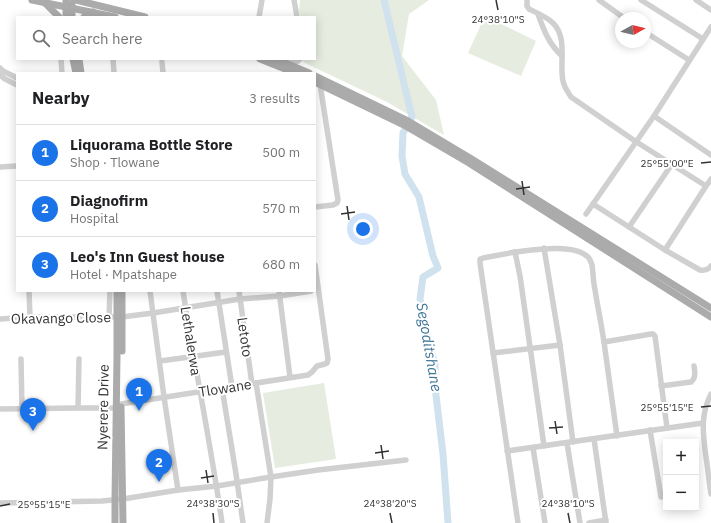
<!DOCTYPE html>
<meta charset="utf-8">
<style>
:root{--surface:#fff;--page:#f6f6f6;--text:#202124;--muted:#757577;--line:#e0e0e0;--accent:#1a73e8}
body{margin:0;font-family:"IBM Plex Sans",sans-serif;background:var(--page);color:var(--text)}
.controls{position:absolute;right:12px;bottom:12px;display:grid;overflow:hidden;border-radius:0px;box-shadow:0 2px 10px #0003}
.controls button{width:36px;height:36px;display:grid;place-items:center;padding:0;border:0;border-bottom:1px solid var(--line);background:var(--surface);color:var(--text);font:20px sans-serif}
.compass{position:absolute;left:615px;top:12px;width:36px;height:36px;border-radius:50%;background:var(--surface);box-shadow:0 2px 10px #0003;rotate:82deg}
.you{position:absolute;left:363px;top:229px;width:14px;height:14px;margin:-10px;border:3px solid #fff;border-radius:50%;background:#1a73e8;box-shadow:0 0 0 6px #1a73e833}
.badge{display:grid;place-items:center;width:26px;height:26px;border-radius:50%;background:var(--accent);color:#fff;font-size:13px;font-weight:700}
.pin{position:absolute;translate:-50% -33px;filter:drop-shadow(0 1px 2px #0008)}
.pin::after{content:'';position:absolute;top:21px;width:14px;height:12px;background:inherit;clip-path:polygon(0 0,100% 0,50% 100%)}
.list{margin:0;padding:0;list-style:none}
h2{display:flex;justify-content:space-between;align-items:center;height:52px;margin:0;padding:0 16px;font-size:17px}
h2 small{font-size:13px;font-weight:400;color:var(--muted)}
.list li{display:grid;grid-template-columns:26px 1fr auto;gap:12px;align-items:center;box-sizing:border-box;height:56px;padding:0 16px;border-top:1px solid var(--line)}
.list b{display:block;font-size:15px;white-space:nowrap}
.list p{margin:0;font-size:13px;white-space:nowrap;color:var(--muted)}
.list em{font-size:13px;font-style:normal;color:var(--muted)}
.icon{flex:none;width:22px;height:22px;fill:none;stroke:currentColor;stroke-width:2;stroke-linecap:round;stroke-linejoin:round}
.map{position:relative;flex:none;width:711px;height:523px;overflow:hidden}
.search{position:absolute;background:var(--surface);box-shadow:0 2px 10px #0003;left:16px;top:16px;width:300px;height:44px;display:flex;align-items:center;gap:10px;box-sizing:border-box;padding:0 14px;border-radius:0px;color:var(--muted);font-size:15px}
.panel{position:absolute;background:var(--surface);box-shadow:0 2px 10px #0003;left:16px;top:72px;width:300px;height:220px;border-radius:0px}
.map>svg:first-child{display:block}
</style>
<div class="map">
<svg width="711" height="523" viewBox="0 0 711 523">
<rect width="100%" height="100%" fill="#fff"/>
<g fill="#e6ecdf">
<path d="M300 0H429L409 14 402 56 436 100 444 135 387 102 303 62 304 59H315V17H301L299 11Z"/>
<path d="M485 16 536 41 521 76 468 53Z"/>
<path d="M324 383 336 459 275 468 263 393Z"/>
</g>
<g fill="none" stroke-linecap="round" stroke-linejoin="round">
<path stroke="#cfe2ee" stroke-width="7" d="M384 0 412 117 403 133 402 156 405 174 419 197 433 256 438 268 423 277 420 299 429 344 435 364V387L443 454 448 523"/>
<g stroke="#d0d0d0" stroke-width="5.5">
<path d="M294 0 297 17"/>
<path d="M527 0V6L529 9C537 13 547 17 553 23 568 38 559 62 563 81 564 87 568 92 571 97L635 141 706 186"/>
<path d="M599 0 624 18"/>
<path d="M641 0 703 39"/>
<path d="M696 0 711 10"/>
<path d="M538 14C544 31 549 44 562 56"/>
<path d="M259 17 262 0"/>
<path d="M645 32 689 60"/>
<path d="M61 59 62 73"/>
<path d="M113 59 114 73"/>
<path d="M162 62 163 73"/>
<path d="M287 63 298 61 300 59"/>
<path d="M0 68 3 71 17 78"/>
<path d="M0 75 5 79 17 85"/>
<path d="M654 116 711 155"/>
<path d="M0 167 17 166"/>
<path d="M593 204 665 250 700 270C705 271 708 270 711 266"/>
<path d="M315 207 333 205 337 203 338 200 320 84"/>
<path d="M586 214 654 116 711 27"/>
<path d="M629 227 672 164"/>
<path d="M544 248 560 345 573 442"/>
<path d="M665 250 706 186 711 179"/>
<path d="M515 252C533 250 574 243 588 257 590 259 591 262 592 265 593 271 593 278 594 284 597 303 601 322 604 342"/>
<path d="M29 291 30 317"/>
<path d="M150 291 164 397 178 490"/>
<path d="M183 291C195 369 211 445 222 523"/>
<path d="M217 291 232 387"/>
<path d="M239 291 252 384"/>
<path d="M279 291 290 377"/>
<path d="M109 317 110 291"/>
<path d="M0 319 30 317H122L153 313 240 299 280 296 311 291"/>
<path d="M493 353 560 345"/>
<path d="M21 359 22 409"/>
<path d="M160 361 226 352"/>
<path d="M256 383 271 477 270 499 267 523"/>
<path d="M661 386 691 382C696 378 695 372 694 366"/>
<path d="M222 388 236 474 243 523"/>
<path d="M711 394C700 415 703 435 706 457 708 469 709 482 711 494"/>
<path d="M121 404 308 375 312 372 317 366 325 364 327 363 328 359 315 265"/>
<path d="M78 408 79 359"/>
<path d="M0 409 78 408H116"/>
<path d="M650 430 661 497"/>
<path d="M617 436 604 342 651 334H653L655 336 667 428"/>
<path d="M594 439 606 523"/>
<path d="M567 443 580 523"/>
<path d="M533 448 545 523"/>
<path d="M507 451 703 423"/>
<path d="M0 503 102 501 123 499 178 490 217 486 271 477 318 470 406 460"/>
<path d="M518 523 480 263V259L483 258 515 252 520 276 544 446"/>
<path d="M589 523 606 520"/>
</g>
<g stroke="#ababab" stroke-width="7">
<path d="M32 0 115 17"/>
<path d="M66 0V17"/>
<path d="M76 0 145 17"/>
<path d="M45 3 59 17"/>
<path d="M72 17V3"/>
<path d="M84 17 93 12"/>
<path d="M73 59 76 73"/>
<path d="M79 59 81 73"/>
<path d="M260 59 295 73"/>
<path d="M276 59 309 73"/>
<path d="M315 76 408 121 470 158 711 308"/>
<path d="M315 82 404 125 469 163 711 317"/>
<path d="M122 351V291"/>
<path d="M121 407 123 523"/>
<path d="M115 523V499L117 356V291"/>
</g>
</g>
<path fill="none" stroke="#333" stroke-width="1.5" d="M496 0 498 10M701 163 711 162M522 181 524 195M516 189 530 187M347 206 349 220M341 214 355 212M701 407 711 406M555 421 557 434M549 428 563 427M381 445 383 459M375 453 389 451M206 470 208 483M201 478 214 476M0 506 10 504M213 513 214 523M390 513 392 523M568 513 570 523"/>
<g text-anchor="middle" stroke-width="4" stroke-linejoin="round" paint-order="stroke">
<g font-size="14" fill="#333" stroke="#fff">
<text transform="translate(61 318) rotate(-1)" y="5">Okavango Close</text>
<text transform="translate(245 337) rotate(82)" y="5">Letoto</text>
<text transform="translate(191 341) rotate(81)" y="5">Lethalerwa</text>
<text transform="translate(225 388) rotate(-9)" y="5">Tlowane</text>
<text transform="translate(103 407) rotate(-89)" y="5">Nyerere Drive</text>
</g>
<g font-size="15" font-style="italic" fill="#3f7597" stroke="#fff">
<text transform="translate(429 347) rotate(80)" y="5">Segoditshane</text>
</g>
</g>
<g font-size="10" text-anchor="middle" fill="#333" stroke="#fff" stroke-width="4" stroke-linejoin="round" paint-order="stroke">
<text x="498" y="23">24°38'10"S</text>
<text x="667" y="167">25°55'00"E</text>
<text x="667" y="411">25°55'15"E</text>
<text x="213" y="507">24°38'30"S</text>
<text x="390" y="507">24°38'20"S</text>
<text x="568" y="507">24°38'10"S</text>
<text x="44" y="508">25°55'15"E</text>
</g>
</svg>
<div class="controls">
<button>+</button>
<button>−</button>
</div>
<svg class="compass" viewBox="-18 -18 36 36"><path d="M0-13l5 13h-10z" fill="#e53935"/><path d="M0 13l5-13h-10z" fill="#757577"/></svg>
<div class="you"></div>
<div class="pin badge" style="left:139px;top:411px">1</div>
<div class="pin badge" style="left:159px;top:482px">2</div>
<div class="pin badge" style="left:33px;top:431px">3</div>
<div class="search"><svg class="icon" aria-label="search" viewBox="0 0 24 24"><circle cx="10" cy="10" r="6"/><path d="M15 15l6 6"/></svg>Search here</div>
<section class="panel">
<h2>Nearby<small>3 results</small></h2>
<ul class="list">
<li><span class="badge">1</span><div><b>Liquorama Bottle Store</b><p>Shop · Tlowane</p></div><em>500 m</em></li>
<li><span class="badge">2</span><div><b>Diagnofirm</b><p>Hospital</p></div><em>570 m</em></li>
<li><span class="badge">3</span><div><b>Leo's Inn Guest house</b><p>Hotel · Mpatshape</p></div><em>680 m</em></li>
</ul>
</section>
</div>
